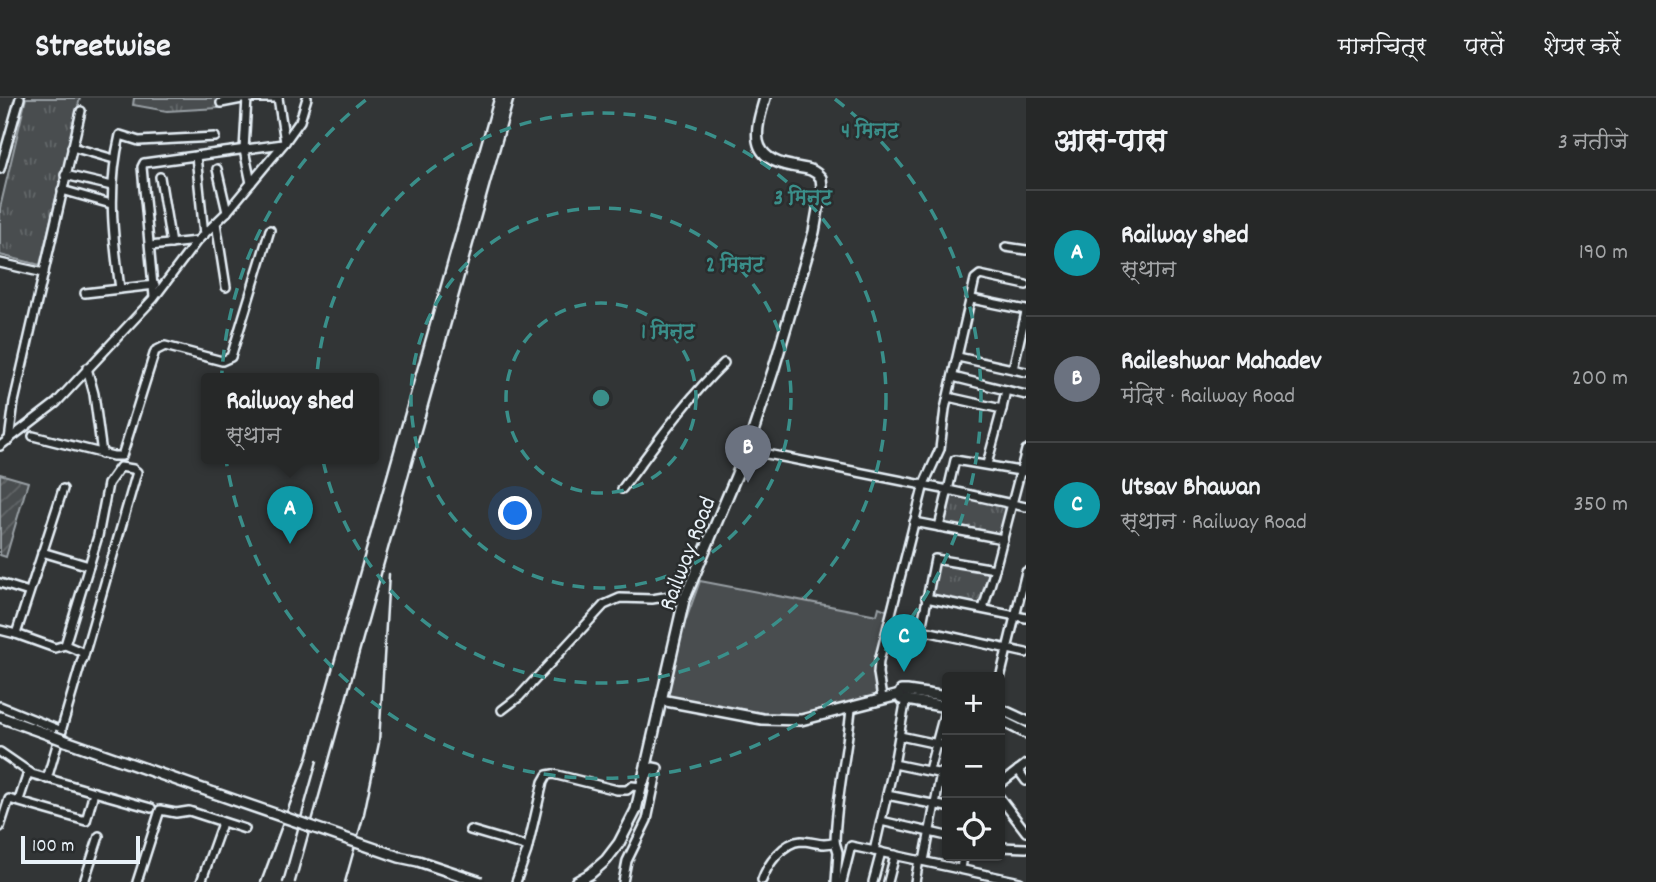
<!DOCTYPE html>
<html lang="hi">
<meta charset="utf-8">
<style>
:root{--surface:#262828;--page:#2e3030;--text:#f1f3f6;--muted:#a4a6a8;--line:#424445;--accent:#d6ab8b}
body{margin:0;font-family:Dekko,"Playpen Sans Deva",sans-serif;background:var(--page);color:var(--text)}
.controls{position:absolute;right:21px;bottom:21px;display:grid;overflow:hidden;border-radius:7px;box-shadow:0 2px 5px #0004}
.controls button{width:63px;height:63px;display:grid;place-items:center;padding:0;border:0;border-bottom:2px solid var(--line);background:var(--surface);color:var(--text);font:35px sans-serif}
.scale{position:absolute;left:21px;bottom:18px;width:119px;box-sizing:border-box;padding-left:7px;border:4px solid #e8f1f8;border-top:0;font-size:19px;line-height:24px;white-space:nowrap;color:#e8f1f8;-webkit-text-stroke:5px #2a2d2e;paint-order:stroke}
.you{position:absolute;left:516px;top:416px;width:24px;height:24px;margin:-18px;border:5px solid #fff;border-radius:50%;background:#1a73e8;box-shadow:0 0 0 10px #1a73e833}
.badge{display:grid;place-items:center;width:46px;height:46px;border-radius:50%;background:var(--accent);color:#fff;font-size:23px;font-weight:700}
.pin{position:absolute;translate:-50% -58px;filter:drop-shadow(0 2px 4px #0008)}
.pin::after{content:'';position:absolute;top:37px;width:24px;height:21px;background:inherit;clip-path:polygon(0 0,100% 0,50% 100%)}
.popup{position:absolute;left:201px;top:275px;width:178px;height:91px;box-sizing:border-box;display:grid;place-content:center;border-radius:7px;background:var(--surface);filter:drop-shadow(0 2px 5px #0005);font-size:23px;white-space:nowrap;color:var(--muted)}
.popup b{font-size:26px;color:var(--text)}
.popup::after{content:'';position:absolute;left:50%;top:100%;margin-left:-14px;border:14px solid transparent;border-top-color:var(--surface)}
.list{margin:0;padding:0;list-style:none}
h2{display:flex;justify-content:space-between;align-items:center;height:91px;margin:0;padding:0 28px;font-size:30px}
h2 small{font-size:23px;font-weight:400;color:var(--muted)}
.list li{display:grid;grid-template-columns:46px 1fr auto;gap:21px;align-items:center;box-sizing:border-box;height:126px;padding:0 28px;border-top:2px solid var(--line)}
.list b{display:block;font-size:26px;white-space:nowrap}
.list p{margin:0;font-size:23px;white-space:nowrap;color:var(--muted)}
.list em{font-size:23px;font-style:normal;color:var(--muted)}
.icon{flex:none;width:38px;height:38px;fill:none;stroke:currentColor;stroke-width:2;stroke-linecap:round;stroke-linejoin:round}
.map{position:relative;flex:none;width:1026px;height:784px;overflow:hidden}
header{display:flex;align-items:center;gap:42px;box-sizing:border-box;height:98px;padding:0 35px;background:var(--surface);border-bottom:2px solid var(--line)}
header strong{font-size:33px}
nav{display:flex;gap:38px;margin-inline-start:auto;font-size:24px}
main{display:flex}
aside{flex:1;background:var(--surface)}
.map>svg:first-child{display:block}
</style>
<header>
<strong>Streetwise</strong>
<nav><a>मानचित्र</a><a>परतें</a><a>शेयर करें</a></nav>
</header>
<main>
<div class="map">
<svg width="1026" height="784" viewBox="0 0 1026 784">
<defs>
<pattern id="park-tufts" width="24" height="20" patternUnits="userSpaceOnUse" patternTransform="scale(1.75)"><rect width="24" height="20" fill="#494d4f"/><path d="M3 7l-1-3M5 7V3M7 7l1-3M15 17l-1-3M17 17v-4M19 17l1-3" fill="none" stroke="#636769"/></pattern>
<pattern id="garden-furrows" width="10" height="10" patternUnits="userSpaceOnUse" patternTransform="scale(1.75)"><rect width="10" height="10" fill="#494d4f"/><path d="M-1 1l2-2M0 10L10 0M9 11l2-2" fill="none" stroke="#636769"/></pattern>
</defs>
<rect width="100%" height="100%" fill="#323536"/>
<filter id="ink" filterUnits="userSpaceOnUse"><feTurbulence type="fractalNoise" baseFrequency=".0143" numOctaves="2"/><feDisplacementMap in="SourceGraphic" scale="14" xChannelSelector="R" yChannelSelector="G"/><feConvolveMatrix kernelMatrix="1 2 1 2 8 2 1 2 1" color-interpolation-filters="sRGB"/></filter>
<g filter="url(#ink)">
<path fill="#494d4f" stroke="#989fa4" stroke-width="2" d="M700 483 877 517 879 509 891 514 875 574 880 599 798 620 756 616 669 600 666 598 683 530Z"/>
<g fill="url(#park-tufts)" stroke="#989fa4" stroke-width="2">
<path d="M26 0H80L40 167 0 157V110Z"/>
<path d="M134 0H220L218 10 167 13 133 7Z"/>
<path d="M951 395 1008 408 1001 438 941 428Z"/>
<path d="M938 462 992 473 981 508 930 498Z"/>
</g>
<path fill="url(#garden-furrows)" stroke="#989fa4" stroke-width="2" d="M0 376 28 384 6 459 0 457Z"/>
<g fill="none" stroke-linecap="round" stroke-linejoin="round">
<defs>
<g id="minor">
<path d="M247 0 244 52 251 85"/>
<path d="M278 0 285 44"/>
<path d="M221 5 247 0H278"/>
<path d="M72 49 114 61"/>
<path d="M196 58 204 137"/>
<path d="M0 71 20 0"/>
<path d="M217 71 227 114"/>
<path d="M65 77 112 88"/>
<path d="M160 79 171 146"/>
<path d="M62 92 111 106"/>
<path d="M216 125 226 189"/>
<path d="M150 148 197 143"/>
<path d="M1006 149 1026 152"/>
<path d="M0 165 44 175"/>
<path d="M120 191C113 137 107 91 120 37L139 43 215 39"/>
<path d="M85 195 155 187"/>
<path d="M154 199 142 69 144 65 283 46"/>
<path d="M972 201 1026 212"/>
<path d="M958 259 1026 274"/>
<path d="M87 270 94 296 102 356"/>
<path d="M1013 271 1026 214"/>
<path d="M953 279 1026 297"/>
<path d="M948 299 1002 311 987 366"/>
<path d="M1002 311 1006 292"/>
<path d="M33 338 113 358H122L155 253 165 248 222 263 231 259 270 132"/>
<path d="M9 342 14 304 81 13"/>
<path d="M0 348 56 305 154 200 197 143 227 114 285 44 300 23 307 0"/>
<path d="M747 352 948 392 955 362 1026 374"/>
<path d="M622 391C655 347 685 303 724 265"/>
<path d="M914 424 1003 441"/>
<path d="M939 429 948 392 1026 409"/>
<path d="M42 454 89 468 65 547"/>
<path d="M995 471 1026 352"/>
<path d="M0 485 29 494"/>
<path d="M926 500 1026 520"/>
<path d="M890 525 1026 555"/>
<path d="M921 531 935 461 995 471 983 511"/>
<path d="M0 532 16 536 63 391"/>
<path d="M16 536 55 550 65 547 82 554 83 558 47 681"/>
<path d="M83 561 137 374 133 371 120 369 108 386 98 438 89 468"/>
<path d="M1000 580 1026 474"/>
<path d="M882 600 878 575 879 563 924 386 940 351 945 311 975 181 980 177 1026 187"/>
<path d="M0 608 62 633"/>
<path d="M502 612 519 599 604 507 620 500 652 501 670 498 684 502"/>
<path d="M900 638 947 648"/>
<path d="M0 654 32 676 94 694 86 723 9 701 0 729"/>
<path d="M894 666 947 677"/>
<path d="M929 672 946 609"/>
<path d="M1018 672 1026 683"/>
<path d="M1000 686 1026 666"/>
<path d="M94 694 151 710"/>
<path d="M887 697 947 709"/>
<path d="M1000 700 1026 734"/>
<path d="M19 702 28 675"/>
<path d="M220 723 245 731"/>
<path d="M881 723 947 738"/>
<path d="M470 732 528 749"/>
<path d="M835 744 838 754 836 784"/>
<path d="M1000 749 1026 750"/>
<path d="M874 753 894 666 906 600"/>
<path d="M924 763 941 675"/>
<path d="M961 771 963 758"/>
<path d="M762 782C767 767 783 744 801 743 813 743 822 749 835 744 836 699 847 656 851 611"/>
<path d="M84 784 99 738"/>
<path d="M137 784 160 712 176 715 189 713 220 723 221 728 201 784"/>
<path d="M516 784 527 753 543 684 547 677 553 676 617 692H627L632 688 641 689 653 669 658 670 647 722 627 763 623 784"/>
<path d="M842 784 851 748 1020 784"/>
<path d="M873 784 881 754"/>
<path d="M888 784 895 757"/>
<path d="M915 784 919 762"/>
</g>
<g id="tertiary">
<path d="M899 597 901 601 947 609"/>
<path d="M899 597 901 593H907L947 599"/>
<path d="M661 602 762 621 801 622 899 597"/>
<path d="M1000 611 1026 623"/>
<path d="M0 619 53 638"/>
<path d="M1000 622 1026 635"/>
<path d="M66 643 214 695"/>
<path d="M576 784 590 776 606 762 619 745 636 712 684 502 747 352 774 270 814 134 822 89 821 80C812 69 804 71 791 68 748 60 755 33 765 0"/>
</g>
</defs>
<use href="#minor" stroke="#e8f1f8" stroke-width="12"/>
<use href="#tertiary" stroke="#e8f1f8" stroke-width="14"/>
<use href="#minor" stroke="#2a2d2e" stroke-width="7"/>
<use href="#tertiary" stroke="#2a2d2e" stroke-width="9"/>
<g stroke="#e8f1f8" stroke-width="2.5">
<path d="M261 784 307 660 494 0"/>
<path d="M283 784 317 663"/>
<path d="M295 784 514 0"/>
<path d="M345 784 364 716 379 645 389 476"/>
</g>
<defs>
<g id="tertiary-bridge">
<path d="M53 638 66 643"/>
<path d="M214 695 399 759 418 763 481 784"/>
</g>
</defs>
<use href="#tertiary-bridge" stroke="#e8f1f8" stroke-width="14" stroke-linecap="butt"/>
<use href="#tertiary-bridge" stroke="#2a2d2e" stroke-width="9"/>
</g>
</g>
<g fill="none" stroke="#3a8f8a" stroke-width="3.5" stroke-dasharray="12 9">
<circle cx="601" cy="300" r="95"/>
<circle cx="601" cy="300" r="190"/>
<circle cx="601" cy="300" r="285"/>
<path d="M835 1A380 380 0 1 1 367 1"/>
</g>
<g text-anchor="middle" stroke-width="5" stroke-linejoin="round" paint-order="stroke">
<g font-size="24" fill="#e8f1f8" stroke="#2a2d2e">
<text transform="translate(686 455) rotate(-69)" y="8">Railway Road</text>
</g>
</g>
<circle cx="601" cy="300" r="10" fill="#3a8f8a" stroke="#2a2d2e" stroke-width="3.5"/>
<g font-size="21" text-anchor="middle" font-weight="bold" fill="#3a8f8a" stroke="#2a2d2e" stroke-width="5" stroke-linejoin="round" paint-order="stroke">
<text x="870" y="39">4 मिनट</text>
<text x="803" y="106">3 मिनट</text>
<text x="735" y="173">2 मिनट</text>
<text x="668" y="240">1 मिनट</text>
</g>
</svg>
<div class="controls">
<button>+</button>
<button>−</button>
<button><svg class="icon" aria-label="locate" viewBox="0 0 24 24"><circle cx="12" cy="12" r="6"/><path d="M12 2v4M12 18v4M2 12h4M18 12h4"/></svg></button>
</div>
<div class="scale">100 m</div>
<div class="you"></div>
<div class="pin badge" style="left:290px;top:446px;background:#0f9aa8">A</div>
<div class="popup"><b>Railway shed</b>स्थान</div>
<div class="pin badge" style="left:748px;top:385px;background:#6b7280">B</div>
<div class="pin badge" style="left:904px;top:574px;background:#0f9aa8">C</div>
</div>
<aside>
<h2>आस-पास<small>3 नतीजे</small></h2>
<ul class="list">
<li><span class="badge" style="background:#0f9aa8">A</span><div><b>Railway shed</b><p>स्थान</p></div><em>190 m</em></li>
<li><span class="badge" style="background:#6b7280">B</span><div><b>Raileshwar Mahadev</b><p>मंदिर · Railway Road</p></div><em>200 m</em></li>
<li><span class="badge" style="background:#0f9aa8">C</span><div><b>Utsav Bhawan</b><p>स्थान · Railway Road</p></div><em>350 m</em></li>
</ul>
</aside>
</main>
